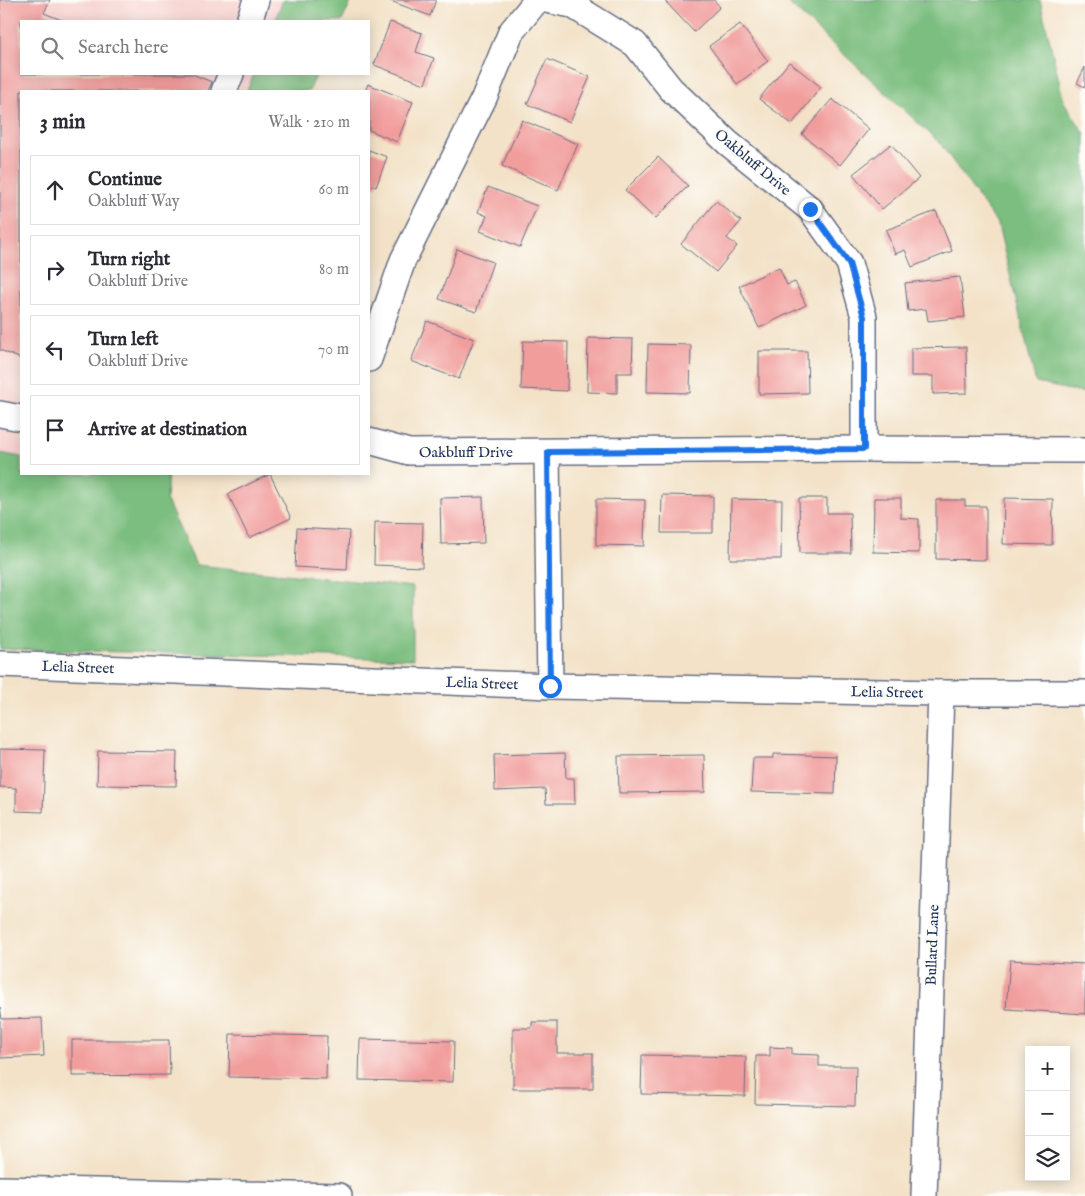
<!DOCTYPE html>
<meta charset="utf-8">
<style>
:root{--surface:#fff;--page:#f7f7f7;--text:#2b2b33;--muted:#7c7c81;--line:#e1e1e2}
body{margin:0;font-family:"IM FELL English",serif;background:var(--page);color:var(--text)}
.controls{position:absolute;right:15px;bottom:15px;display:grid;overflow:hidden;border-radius:0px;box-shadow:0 2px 12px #0003}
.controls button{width:45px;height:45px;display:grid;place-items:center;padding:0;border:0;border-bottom:1px solid var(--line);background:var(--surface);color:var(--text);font:25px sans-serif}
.stop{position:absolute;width:15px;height:15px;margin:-11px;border:4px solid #1a73e8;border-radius:50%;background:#fff}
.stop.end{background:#1a73e8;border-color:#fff;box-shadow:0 1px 5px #0008}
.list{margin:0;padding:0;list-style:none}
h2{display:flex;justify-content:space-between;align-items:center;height:65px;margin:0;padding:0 20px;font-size:21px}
h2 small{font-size:16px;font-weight:400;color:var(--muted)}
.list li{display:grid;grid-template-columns:32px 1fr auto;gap:15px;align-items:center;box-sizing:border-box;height:70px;margin:0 10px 10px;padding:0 10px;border:1px solid var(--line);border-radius:0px}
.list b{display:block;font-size:19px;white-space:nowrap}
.list p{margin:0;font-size:16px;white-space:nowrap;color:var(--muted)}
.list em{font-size:16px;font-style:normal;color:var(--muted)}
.icon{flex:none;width:28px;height:28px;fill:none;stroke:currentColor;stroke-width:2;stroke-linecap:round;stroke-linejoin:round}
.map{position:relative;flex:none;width:1085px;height:1196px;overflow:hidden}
.search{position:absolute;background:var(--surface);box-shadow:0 2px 12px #0003;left:20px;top:20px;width:350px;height:55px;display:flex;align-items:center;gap:12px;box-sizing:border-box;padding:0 18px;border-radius:0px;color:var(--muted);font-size:19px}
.panel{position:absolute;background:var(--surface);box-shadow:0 2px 12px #0003;left:20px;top:90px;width:350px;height:385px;border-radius:0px}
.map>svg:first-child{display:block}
</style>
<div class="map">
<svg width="1085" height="1196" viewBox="0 0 1085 1196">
<rect width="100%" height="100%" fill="#fdfcf7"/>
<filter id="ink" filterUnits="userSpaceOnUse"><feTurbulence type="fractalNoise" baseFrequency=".02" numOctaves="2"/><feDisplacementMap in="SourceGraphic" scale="10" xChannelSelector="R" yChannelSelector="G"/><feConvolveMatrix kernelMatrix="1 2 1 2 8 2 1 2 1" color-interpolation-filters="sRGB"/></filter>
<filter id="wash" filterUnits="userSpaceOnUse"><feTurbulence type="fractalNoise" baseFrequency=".0096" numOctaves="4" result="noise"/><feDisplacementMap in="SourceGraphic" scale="20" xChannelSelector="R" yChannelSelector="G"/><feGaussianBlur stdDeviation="1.12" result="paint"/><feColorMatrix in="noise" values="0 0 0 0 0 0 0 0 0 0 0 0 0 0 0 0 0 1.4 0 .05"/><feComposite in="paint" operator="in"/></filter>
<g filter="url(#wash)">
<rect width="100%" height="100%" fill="#f3e2c8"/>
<path fill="#f7d0ce" d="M0 0H283L275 21H21V74H254L247 91H21V457L0 453Z"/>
<g fill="#7cbe7f" stroke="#4c766e">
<path d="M283 0H352L342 21H275Z"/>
<path d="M785 0H1040L1064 102 1085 134V393L1036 383 998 225 940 143Z"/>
<path d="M254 74H317L309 91H247Z"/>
<path d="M0 453 21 457V474H168L166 499 196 565 413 587V659L0 649Z"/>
</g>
<g id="blocks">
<g fill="#f19d9c">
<path d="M0 0H50L44 13 64 21H21V74H192L212 82 208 91H21V359L0 350Z"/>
<path d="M388 0H436L430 16Z"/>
<path d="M664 0H714L720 7 694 32Z"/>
<path d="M390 22 422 33 416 52 434 58 425 84 374 65Z"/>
<path d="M740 24 768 61 737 84 709 46Z"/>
<path d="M547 59 590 77 570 122 527 104Z"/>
<path d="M789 62 821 87 792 124 759 99Z"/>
<path d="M1085 67V87L1077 83Z"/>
<path d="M368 84 413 102 397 142 369 130V91H365Z"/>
<path d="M832 99 869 129 840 165 802 134Z"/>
<path d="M522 120 578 144 558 190 502 166Z"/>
<path d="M891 144 919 178 882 209 853 174Z"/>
<path d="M369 150 387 157 376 187 369 185Z"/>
<path d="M658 157 688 186 655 219 625 190Z"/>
<path d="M488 187 537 206 520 247 480 231 487 216 478 212Z"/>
<path d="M716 201 741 221 727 238 737 246 716 272 681 244Z"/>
<path d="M936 211 952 251 912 267 905 250 895 254 886 230Z"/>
<path d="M457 249 493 262 476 312 439 299Z"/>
<path d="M779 267 787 285 795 282 806 305 759 328 739 286Z"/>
<path d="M960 277 965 317 928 321 926 309 908 311 905 283Z"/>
<path d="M427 321 474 339 459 379 411 361Z"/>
<path d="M588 338 633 339 632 373H617V393L587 392Z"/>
<path d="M523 341 568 342 567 391 521 389Z"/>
<path d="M648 344 691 345 690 393 647 392Z"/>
<path d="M966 347 967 393 933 394V376H911V348Z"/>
<path d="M759 351H807L808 393 759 394Z"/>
<path d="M270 474 291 518 249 538 228 494Z"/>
<path d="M662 495 713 496V533H661Z"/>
<path d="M483 497 484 543 441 544 440 498Z"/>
<path d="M799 498H827V513H850L851 553H800Z"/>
<path d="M874 498H901V518L919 519V553L873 552Z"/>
<path d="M1004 498 1053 499 1052 545 1003 544Z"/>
<path d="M596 499 645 500 644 546 596 545Z"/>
<path d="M731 499 782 500 781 559H730Z"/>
<path d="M936 500H965V506H986V560L936 559Z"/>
<path d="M375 522 423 523 422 567 374 565Z"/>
<path d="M297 528 349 531 347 570 295 567Z"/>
<path d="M0 749 45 750 43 812 16 811V788L0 787Z"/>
<path d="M98 751 177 752 176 786 97 785Z"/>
<path d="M565 753 566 778H574L575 804H546L545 789 495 791 494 755Z"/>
<path d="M773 754 836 756 835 794 751 792 753 758H773Z"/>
<path d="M704 755 705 792 619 793 618 756Z"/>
<path d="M1010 960 1085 964V1014L1006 1009Z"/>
<path d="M0 1007 2 1019 42 1018 44 1056 0 1058Z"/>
<path d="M532 1022H557V1053H593V1089H513V1028H532Z"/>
<path d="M230 1034 327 1036 326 1079 229 1077Z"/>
<path d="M360 1039 454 1041 453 1082 359 1080Z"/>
<path d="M72 1040H169L170 1075 72 1076Z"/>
<path d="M770 1047 792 1048V1054L819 1055V1066H856L855 1106 755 1104 756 1056H770Z"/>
<path d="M642 1055 746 1057 745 1096 641 1094Z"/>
</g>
</g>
</g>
<g filter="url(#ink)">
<use href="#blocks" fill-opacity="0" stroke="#676e83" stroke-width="1"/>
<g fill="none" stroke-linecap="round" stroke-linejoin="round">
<defs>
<g id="minor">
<path d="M546 0 572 5 635 44 671 89 728 143 810 209 849 263 864 317V449"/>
<path d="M249 21 256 0"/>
<path d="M224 91 231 74"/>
<path d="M369 359 403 260 484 98 511 32 537 0"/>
<path d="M0 414 21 418"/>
<path d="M369 441 409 452 864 449 1085 450"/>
<path d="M547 452 550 686"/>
<path d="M0 664 550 686 941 693H1085"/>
<path d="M0 1189 339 1196"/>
<path d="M924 1196 941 693"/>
</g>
</defs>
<use href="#minor" stroke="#676e83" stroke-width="28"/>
<use href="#minor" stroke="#fff" stroke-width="25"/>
</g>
</g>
<g fill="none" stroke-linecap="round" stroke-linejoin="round" filter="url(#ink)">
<path stroke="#1a73e8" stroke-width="6" d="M550 686 548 452 864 449V317L849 263 810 209"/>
</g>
<g text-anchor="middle" stroke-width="4.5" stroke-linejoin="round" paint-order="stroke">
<g font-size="15" fill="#1b2f5e" stroke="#fdfcf7">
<text transform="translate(753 162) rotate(40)" y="5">Oakbluff Drive</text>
<text x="466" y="457">Oakbluff Drive</text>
<text transform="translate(78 667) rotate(2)" y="5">Lelia Street</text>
<text transform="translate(482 683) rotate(2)" y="5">Lelia Street</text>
<text transform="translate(887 692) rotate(1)" y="5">Lelia Street</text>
<text transform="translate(932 945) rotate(-88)" y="5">Bullard Lane</text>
</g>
</g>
</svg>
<div class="controls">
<button>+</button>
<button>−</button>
<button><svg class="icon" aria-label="layers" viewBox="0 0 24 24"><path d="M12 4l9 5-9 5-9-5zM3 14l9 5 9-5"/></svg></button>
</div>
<div class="stop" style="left:550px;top:686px"></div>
<div class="stop end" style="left:810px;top:209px"></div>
<div class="search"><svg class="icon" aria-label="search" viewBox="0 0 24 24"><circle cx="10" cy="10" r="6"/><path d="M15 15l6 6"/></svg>Search here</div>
<section class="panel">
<h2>3 min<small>Walk · 210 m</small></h2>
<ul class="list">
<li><svg class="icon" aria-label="ahead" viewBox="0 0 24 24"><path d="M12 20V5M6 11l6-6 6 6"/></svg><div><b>Continue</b><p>Oakbluff Way</p></div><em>60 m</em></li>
<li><svg class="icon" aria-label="right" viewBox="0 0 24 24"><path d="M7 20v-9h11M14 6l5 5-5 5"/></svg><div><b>Turn right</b><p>Oakbluff Drive</p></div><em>80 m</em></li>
<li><svg class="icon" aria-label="left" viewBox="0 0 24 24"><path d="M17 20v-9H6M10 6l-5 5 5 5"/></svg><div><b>Turn left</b><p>Oakbluff Drive</p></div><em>70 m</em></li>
<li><svg class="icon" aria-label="arrive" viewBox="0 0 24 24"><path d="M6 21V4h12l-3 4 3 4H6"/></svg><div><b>Arrive at destination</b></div></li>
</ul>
</section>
</div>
